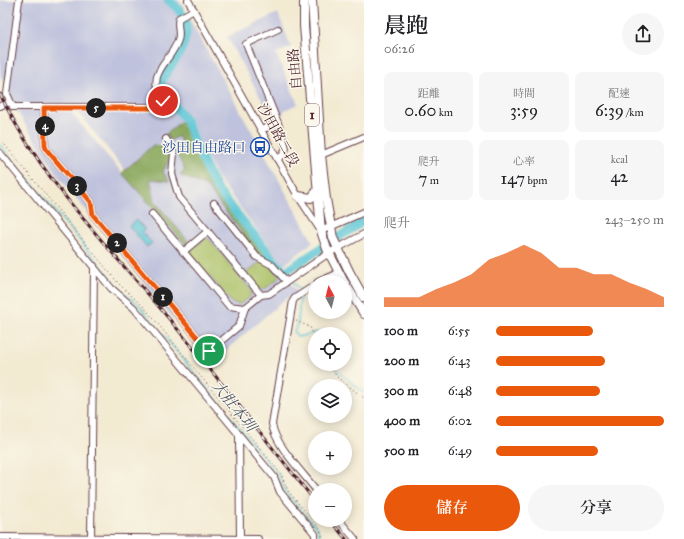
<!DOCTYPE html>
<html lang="zh-TW">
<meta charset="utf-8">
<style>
body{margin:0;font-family:"IM FELL Great Primer","Noto Serif TC",serif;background:#f6f6f6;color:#202124;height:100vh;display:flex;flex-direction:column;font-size:15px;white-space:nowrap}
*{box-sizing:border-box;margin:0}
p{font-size:13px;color:#757577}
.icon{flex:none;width:22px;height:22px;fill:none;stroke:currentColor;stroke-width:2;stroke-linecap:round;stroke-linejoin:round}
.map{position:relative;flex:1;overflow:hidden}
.drawer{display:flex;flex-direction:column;background:#fff;width:320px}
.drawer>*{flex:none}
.needle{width:26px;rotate:353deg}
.tools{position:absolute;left:308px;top:275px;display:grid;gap:8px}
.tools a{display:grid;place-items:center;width:44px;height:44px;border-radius:50%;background:#fff;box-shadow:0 2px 10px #0003;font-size:20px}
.pin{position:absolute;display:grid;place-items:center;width:34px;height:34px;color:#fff;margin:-17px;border:2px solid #fff;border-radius:50%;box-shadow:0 1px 4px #0007}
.km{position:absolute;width:20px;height:20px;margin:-10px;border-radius:50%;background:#222;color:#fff;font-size:11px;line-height:20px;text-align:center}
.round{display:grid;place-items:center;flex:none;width:42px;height:42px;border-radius:21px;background:#f6f6f6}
.overview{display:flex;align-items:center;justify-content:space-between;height:68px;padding:0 20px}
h1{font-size:22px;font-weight:600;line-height:30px}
.figures{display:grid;grid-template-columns:repeat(3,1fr);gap:6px;height:68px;padding:4px 20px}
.figures div{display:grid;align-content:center;border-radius:8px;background:#f6f6f6;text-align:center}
.figures b{font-size:17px;font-weight:600}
.figures small{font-size:11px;font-weight:400}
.figures p{font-size:11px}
.chart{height:112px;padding:8px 20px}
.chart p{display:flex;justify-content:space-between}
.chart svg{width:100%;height:72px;margin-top:4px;fill:#ea580c;opacity:.7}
.action{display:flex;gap:8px;margin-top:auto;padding:8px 20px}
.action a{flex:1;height:46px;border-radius:24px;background:#ea580c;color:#fff;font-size:16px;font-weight:600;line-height:46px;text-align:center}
.action a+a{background:#f6f6f6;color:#202124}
ul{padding:0 20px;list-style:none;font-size:13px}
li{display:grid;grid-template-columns:64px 48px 1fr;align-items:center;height:30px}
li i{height:10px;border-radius:5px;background:#ea580c}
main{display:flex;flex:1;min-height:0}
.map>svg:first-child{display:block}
.industrial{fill:#bfc2dd}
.green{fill:#aac065;stroke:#7a7048}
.forest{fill:#87a65a;stroke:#686242}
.water{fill:#5ac5d5;stroke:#527280}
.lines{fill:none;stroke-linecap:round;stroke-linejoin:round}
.stream{stroke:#5ac5d5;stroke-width:1.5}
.river{stroke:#5ac5d5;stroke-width:9}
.minor-casing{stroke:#633d44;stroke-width:8}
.major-casing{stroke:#633d44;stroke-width:10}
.path{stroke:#633d44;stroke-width:1;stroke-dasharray:1 3;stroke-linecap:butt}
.minor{stroke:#fff;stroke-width:6}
.major{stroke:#fff;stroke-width:8}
.rail-casing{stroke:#4a1f2b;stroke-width:3}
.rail{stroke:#fbf7ec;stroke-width:1.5;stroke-dasharray:4.5;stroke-linecap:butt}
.route-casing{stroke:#fff;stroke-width:8}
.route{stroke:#ea580c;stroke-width:5}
.labels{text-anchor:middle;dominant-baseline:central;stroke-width:3;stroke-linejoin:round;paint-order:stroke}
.shield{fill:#fbf7ec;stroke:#7f6065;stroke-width:1}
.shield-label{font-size:13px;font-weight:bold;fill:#4a1f2b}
.street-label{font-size:14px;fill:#4a1f2b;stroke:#fbf7ec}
.transit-label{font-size:14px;fill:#164399;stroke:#fbf7ec;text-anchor:end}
.water-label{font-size:15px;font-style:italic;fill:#505966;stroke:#fbf7ec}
</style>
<main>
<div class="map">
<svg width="364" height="539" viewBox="0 0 364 539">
<rect width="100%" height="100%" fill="#fbf7ec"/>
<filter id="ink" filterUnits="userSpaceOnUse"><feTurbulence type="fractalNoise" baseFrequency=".025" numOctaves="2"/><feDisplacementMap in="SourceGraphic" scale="8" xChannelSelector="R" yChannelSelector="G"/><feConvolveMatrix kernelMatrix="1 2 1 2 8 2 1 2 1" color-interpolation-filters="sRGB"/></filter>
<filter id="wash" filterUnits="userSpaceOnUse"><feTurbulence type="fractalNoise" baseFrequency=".012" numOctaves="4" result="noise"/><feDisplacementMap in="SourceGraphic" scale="16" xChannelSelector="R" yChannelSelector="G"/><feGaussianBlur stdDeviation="0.9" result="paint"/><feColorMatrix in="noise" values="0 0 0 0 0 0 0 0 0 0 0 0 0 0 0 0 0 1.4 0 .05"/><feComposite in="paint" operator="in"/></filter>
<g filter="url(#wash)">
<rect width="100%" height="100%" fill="#f3ead2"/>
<g class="industrial">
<polygon points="0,0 179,0 313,242 284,265 217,177 204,152 189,116 181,121 212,188 299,294 285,299 210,364 59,177 16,110 69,110 122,173 125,170 72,105 14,104 0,75"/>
<polygon points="278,13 291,47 276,54 298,104 284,110 284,113 272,118 227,37"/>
</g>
<g class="green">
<path d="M206,238l3,1 42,51c1,8 -5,10 -11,14l-8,-1 -41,-49v-4z"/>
<polygon points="264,259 280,277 265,289 260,290 246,273"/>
</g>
<g class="forest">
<polygon points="184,119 198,155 211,179 269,251 269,262 260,257 207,187 180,175 185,171 175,149 182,144 178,136 170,141 166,134"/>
<polygon points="153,145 165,146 172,154 163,172 169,181 150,179 155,202 189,242 186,245 122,173"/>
</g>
<polygon class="water" points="136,220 145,229 142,232 152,243 147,247 129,226"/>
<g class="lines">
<g class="stream">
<polyline points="0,145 121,290 138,304 279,476 285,492 318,529 320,539"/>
<polyline points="284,272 290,278"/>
<polyline points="292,281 301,291"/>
<polyline points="300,297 298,322 294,332 298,337 318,332 319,334"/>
<polyline points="334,364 339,372 364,393"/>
</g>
<path class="river" d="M168,0c35,25 12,54 -7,80l2,11 22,28 18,43 13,26 68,84 80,-51"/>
</g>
</g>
<g filter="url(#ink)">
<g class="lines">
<g class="minor-casing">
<g id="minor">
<path d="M19,0l-12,94 6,13h148l2,-6c-19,-28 7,-37 15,-61 3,-7 -2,-15 1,-22l15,-8"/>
<polyline points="188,0 298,196 321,231 364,212"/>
<polyline points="278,29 246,44 278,123"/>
<polyline points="0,106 10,102"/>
<polyline points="44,108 45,145 46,149 91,202 93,215 209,351 239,326 245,308"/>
<polyline points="261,130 278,123 286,148 283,155 277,159"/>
<polyline points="166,139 174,153 172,174 179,197 261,295"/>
<polyline points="0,153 111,288 134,308 274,477 280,492 315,534 315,539"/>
<polyline points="321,155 364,137"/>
<polyline points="214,203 257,257 272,265 286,281"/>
<polyline points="152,214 229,306 245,308 261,295 269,294 329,253 364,234"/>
<polyline points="183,252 208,231"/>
<polyline points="318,282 339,273"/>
<path d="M315,285l-20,13 -2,3 -21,123c3,21 31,49 44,66"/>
<polyline points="239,435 240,539"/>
<polyline points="339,520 355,539"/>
<polyline points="0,537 258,539"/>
<polyline points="91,539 94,266"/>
</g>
</g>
<g class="major-casing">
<g id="major">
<polyline points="304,0 304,26 321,231 327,249 344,282"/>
<polyline points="312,0 321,155 326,199 333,238 350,273 364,298"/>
<polyline points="298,196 311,198 317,191"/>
<polyline points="345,283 364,314"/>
</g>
</g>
<g class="path">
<polyline points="0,139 119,284 144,307 281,474 288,491 320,529 323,539"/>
<polyline points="296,321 310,327 315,339"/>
<polyline points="328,364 337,377 364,398"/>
</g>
<use href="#minor" class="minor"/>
<use href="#major" class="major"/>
<g class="rail-casing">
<g id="rail">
<path d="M0,94c39,82 102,146 160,214 53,63 103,129 155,193"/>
<polyline points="330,520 346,539"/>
</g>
</g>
<use href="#rail" class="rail"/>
</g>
</g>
<g class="lines" filter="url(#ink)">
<g class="route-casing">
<polyline id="route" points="163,101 162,106 158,108 44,108 45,145 46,149 91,202 93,215 209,351"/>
</g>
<use href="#route" class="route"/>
</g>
<defs>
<g id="bus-ring" transform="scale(1)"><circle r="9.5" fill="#fbf7ec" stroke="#1a4fb4" stroke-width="1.5"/><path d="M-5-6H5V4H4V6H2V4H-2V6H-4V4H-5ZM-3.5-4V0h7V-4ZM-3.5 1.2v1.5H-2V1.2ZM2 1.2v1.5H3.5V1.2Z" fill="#1a4fb4"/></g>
</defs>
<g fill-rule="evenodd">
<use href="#bus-ring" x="260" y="147"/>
</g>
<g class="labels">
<rect class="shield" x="305" y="104" width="14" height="22" rx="3"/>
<g class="shield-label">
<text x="312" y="115">1</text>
</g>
<g class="street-label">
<text transform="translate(295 69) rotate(-95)">自由路</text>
<text transform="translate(278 135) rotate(61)">沙田路二段</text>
</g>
<g class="transit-label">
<text x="246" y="147">沙田自由路口</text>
</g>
<g class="water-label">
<text transform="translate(234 406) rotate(51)">大肚本圳</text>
</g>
</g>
</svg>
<div class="tools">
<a><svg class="needle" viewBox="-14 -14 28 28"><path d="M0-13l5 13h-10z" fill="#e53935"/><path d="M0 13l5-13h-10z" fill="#757577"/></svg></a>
<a><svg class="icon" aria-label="locate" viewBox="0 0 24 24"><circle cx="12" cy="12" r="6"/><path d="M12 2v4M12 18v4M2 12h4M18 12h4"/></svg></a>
<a><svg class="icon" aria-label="layers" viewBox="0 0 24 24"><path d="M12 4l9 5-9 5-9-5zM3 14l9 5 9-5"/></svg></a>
<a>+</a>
<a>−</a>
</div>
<div class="pin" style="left:209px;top:351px;background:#1e9e55"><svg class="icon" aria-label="arrive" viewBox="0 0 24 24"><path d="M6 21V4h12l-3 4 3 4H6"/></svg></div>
<div class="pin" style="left:163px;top:101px;background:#d93025"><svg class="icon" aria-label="check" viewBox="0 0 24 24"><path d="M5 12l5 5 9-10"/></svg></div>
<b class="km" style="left:163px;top:297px">1</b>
<b class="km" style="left:117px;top:243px">2</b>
<b class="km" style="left:77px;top:186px">3</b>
<b class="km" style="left:45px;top:126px">4</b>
<b class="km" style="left:96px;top:108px">5</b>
</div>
<section class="drawer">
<div class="overview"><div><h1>晨跑</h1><p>06:26</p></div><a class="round"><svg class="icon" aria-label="share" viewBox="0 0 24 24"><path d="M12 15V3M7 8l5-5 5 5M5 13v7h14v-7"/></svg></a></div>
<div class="figures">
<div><p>距離</p><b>0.60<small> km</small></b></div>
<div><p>時間</p><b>3:59</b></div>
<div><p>配速</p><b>6:39<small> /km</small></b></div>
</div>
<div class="figures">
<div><p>爬升</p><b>7<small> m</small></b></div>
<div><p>心率</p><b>147<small> bpm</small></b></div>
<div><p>kcal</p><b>42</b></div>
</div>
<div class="chart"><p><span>爬升</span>243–250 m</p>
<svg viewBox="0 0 160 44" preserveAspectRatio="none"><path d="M0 44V38L10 38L20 38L30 33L40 29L50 24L60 15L70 11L80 6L90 11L100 20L110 20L120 24L130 24L140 29L150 33L160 38V44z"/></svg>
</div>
<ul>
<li><b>100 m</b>6:55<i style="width:58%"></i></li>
<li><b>200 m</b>6:43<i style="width:65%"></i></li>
<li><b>300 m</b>6:48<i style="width:62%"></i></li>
<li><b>400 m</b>6:02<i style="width:100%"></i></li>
<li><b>500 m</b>6:49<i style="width:61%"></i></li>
</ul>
<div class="action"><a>儲存</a><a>分享</a></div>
</section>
</main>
